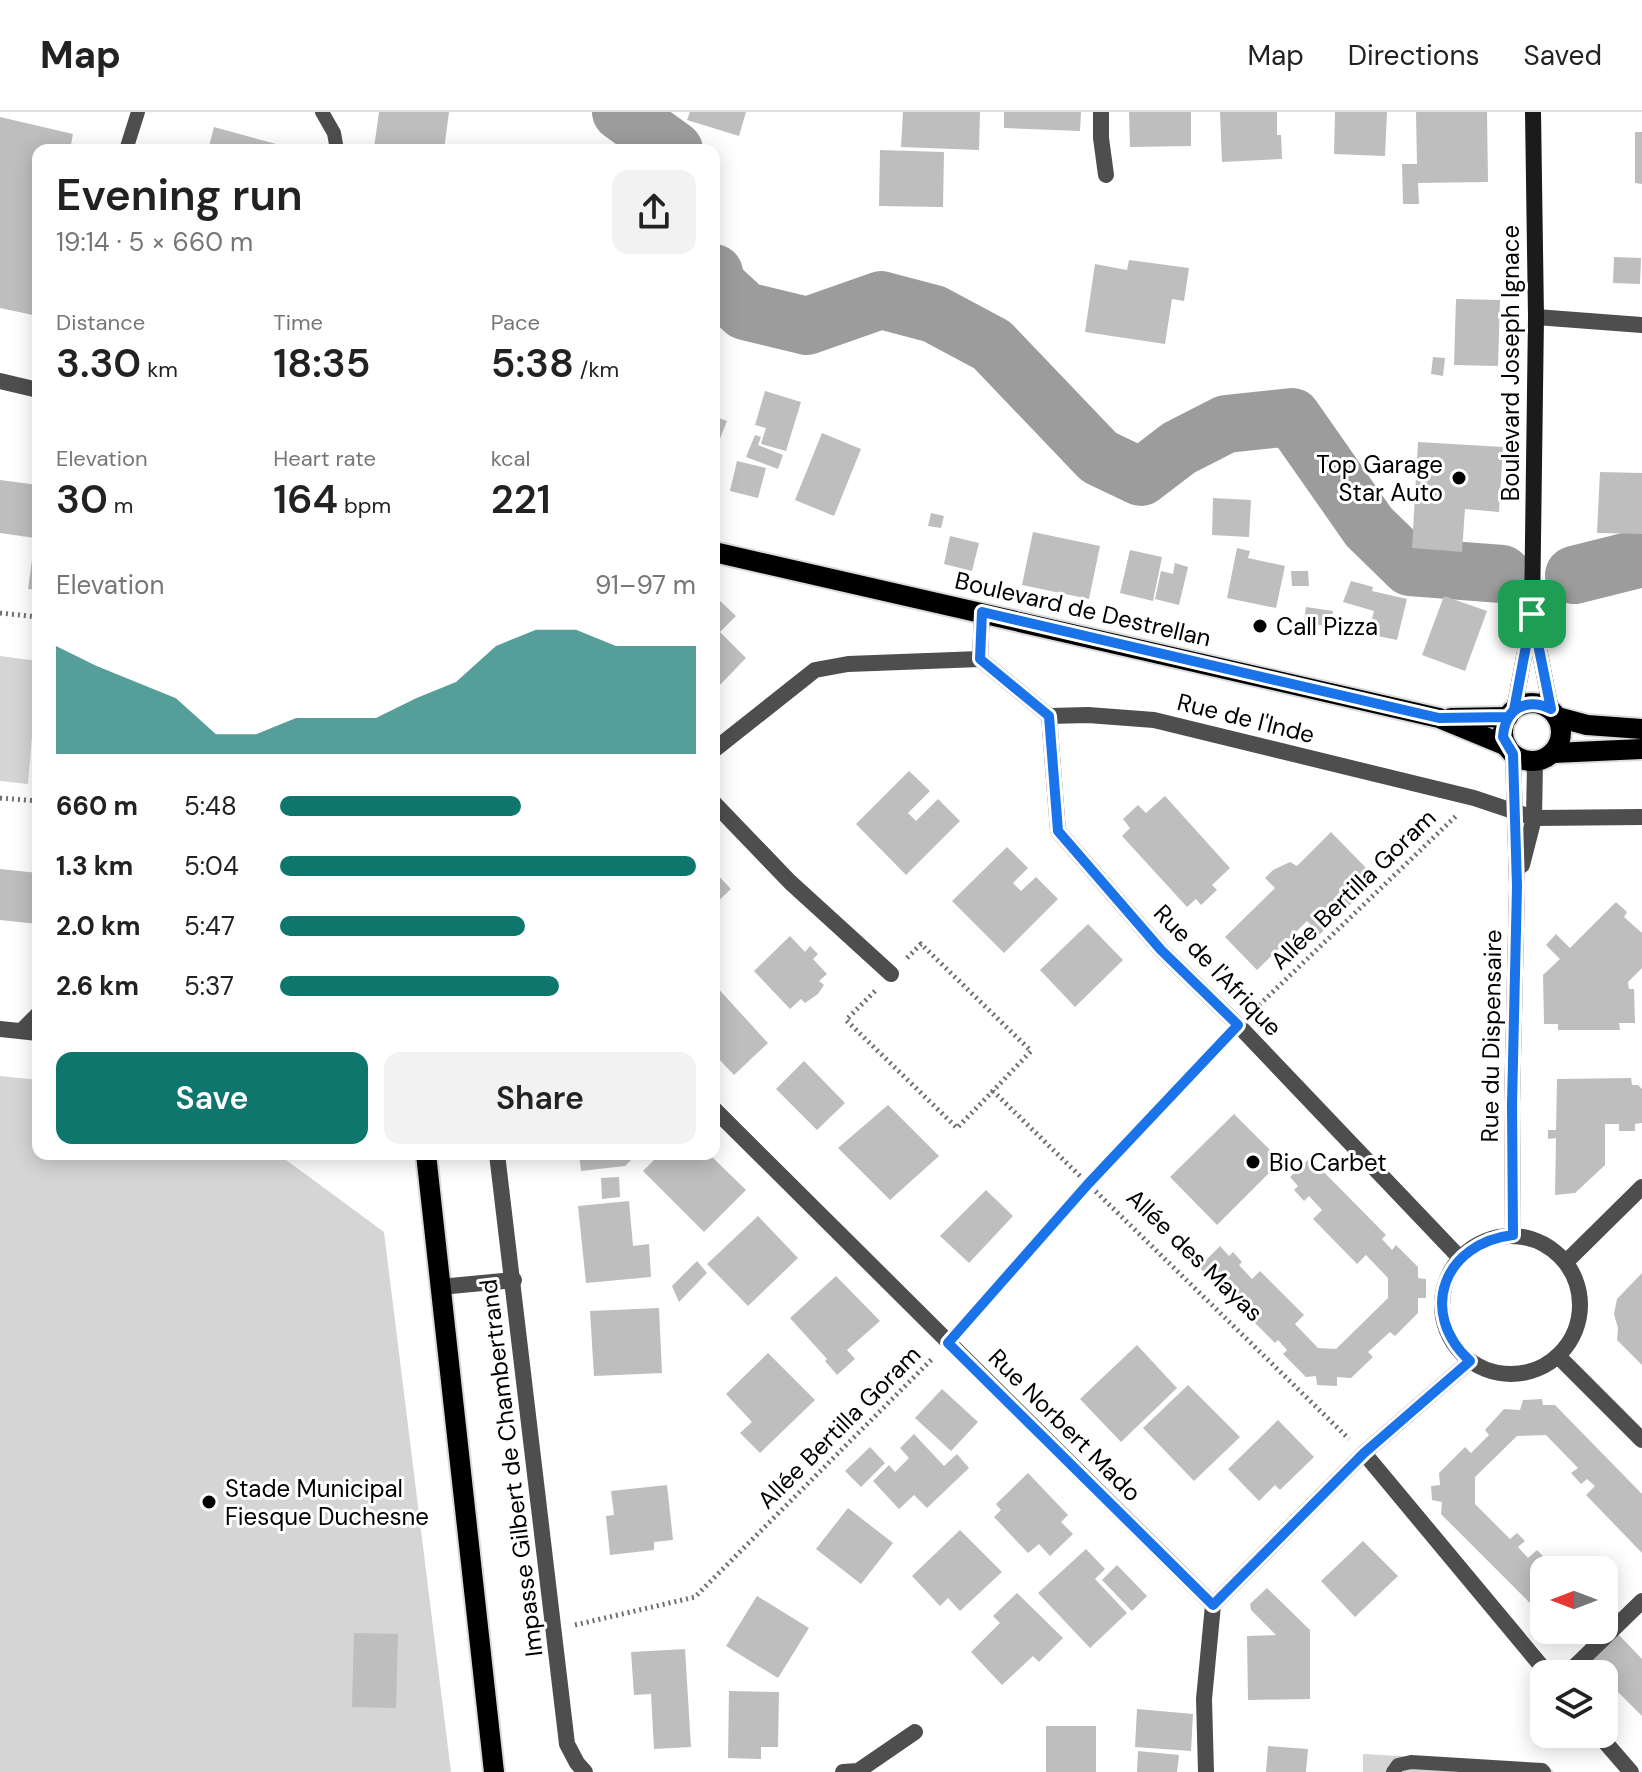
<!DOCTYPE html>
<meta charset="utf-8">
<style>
body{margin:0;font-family:"DM Sans",sans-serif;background:#f2f2f2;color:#222;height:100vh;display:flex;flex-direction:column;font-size:30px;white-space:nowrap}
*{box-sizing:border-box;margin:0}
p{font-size:26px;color:#767676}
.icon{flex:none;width:44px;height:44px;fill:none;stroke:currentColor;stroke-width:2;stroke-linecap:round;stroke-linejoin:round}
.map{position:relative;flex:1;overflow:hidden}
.sheet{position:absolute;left:32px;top:32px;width:688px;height:1016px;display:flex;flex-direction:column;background:#fff;border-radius:16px;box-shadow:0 4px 20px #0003}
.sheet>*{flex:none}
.needle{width:52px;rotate:270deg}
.tools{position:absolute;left:1530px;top:1444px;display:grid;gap:16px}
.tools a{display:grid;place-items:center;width:88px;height:88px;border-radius:16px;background:#fff;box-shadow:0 4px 20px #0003;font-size:40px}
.pin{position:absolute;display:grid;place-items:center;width:68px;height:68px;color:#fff;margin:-34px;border-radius:16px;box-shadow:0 4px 12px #0006}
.round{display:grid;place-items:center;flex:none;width:84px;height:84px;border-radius:16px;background:#f2f2f2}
.headline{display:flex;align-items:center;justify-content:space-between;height:136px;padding:0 24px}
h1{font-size:44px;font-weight:600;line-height:60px}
.figures{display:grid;grid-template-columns:repeat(3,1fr);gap:12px;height:136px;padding:8px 24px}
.figures div{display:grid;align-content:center}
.figures b{font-size:40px;font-weight:600}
.figures small{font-size:22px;font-weight:400}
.figures p{font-size:22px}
.chart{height:224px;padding:16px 24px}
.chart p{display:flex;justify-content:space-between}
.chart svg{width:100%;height:144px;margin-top:8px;fill:#0f766e;opacity:.7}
.cta{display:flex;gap:16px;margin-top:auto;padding:16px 24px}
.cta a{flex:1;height:92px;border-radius:16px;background:#0f766e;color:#fff;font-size:32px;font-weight:600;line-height:92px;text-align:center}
.cta a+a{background:#f2f2f2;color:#222}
ul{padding:0 24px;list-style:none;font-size:26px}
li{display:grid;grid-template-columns:128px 96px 1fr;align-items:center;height:60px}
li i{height:20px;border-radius:10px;background:#0f766e}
header{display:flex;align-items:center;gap:48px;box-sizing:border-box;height:112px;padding:0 40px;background:#fff;border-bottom:2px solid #e0e0e0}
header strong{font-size:38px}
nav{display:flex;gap:44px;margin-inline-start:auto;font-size:28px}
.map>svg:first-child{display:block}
.green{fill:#d5d5d5}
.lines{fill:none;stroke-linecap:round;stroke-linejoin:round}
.river{stroke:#9c9c9c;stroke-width:58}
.building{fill:#bebebe}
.primary-casing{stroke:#dbdbdb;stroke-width:24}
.path{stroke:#707070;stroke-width:5;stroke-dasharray:2 4;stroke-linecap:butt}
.service{stroke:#4e4e4e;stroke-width:14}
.minor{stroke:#4e4e4e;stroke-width:16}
.tertiary{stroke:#4e4e4e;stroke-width:16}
.secondary{stroke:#1b1b1b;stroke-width:16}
.primary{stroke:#000;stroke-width:20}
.route-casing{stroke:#fff;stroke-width:16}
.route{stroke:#1a73e8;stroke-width:10}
.poi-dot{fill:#000;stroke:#fff;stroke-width:3}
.labels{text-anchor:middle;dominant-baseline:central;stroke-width:6;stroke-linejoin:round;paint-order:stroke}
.street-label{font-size:24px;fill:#000;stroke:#fff}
.poi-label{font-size:24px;fill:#000;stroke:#fff;text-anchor:start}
</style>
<header>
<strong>Map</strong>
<nav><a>Map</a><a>Directions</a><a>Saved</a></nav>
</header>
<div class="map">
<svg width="1642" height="1660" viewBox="0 0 1642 1660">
<rect width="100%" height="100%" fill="#fff"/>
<g class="green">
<polygon points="0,544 38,549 28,672 0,669"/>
<polygon points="0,964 38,968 38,1042 278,1042 384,1120 451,1660 0,1660"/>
<polygon points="1363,1642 1546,1652 1554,1660 1363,1660"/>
</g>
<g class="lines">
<g class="river">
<polyline points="621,0 674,38"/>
<polyline points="714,161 717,173 745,199 807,214 881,188 934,202 992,233 1099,345 1141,365 1179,336 1226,312 1292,305 1369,415 1410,455 1502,462"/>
<polyline points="1574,463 1642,446"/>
</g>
</g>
<g class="building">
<polygon points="379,0 449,0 444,38 374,36"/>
<polygon points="690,0 746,0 739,24 687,8"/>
<polygon points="903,0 980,0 979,38 901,35"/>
<polygon points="1004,0 1081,0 1080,19 1004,16"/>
<polygon points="1129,0 1191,0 1191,34 1130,35"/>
<polygon points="1220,0 1277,0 1277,23 1281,23 1282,47 1222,50"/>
<polygon points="1335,0 1387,0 1385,44 1334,42"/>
<polygon points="1416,0 1487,0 1488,70 1418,71 1419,92 1403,92 1402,52 1417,52"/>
<polygon points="0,5 73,22 70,38 38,38 38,179 33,203 0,196"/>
<polygon points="214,15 294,37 294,38 208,38"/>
<polygon points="1635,20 1642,20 1642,72 1635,71"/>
<polygon points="880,38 944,40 943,95 879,94"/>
<polygon points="1614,145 1641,146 1640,172 1613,171"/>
<polygon points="1129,148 1189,156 1184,189 1172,187 1165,232 1085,220 1095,152 1127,158"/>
<polygon points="1456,187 1500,188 1498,254 1454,253"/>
<polygon points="1433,245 1445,246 1443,264 1431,262"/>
<polygon points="765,279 801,290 786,339 761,332 766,316 755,313"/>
<polygon points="714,304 727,309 714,342"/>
<polygon points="822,321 861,337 834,404 795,388"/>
<polygon points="755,323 761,325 758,333 783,343 778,357 746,345"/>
<polygon points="1418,330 1503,335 1499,400 1465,397 1462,440 1412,436"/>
<polygon points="737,349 766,356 758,386 730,379"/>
<polygon points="1600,360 1642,361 1642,422 1597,421"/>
<polygon points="0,368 38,373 38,478 28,477 35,426 0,421"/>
<polygon points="1213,386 1251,388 1249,425 1212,423"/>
<polygon points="931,401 944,404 941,416 928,414"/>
<polygon points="1033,420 1100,434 1089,487 1022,473"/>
<polygon points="950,424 979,431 972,459 944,452"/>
<polygon points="1237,436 1250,439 1248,446 1285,454 1276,496 1227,486"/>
<polygon points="1130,438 1162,445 1153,489 1120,481"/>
<polygon points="1175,451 1188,455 1179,493 1155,487 1161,459 1173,462"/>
<polygon points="1291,459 1308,459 1309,474 1292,474"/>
<polygon points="1351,469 1373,475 1372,479 1407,487 1397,528 1368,522 1374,499 1343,490"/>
<polygon points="1444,484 1487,499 1465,559 1422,543"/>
<polygon points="718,487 736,504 720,520 746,546 714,579 714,490"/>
<polygon points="1306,495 1333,499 1330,515 1304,510"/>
<polygon points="909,659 930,679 908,701 916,709 938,687 960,709 906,763 856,712"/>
<polygon points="1165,684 1230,756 1212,773 1217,778 1201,793 1196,787 1187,795 1122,724 1130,716 1123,707 1138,693 1146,701"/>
<polygon points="1331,720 1368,758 1350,776 1359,784 1320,822 1307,809 1257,858 1225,825 1275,776 1265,766 1273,758 1290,750 1297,754"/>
<polygon points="1007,735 1028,756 1013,771 1021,779 1036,765 1058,787 1004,841 952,789"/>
<polygon points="0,757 38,761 38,812 0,808"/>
<polygon points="714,759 731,777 714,793"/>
<polygon points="1616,790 1627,800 1624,805 1642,821 1642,856 1628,870 1629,877 1634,877 1635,911 1619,911 1620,918 1558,918 1558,912 1544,912 1543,863 1560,847 1546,833 1556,822 1570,836"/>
<polygon points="1088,812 1123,848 1075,895 1040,858"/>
<polygon points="790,824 805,840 810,834 818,842 813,847 827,862 819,869 824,873 818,882 805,891 801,887 790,897 754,859"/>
<polygon points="714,872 768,931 734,963 714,942"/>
<polygon points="804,949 845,991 817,1018 776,977"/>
<polygon points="1631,966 1632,973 1638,973 1642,977 1642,1011 1635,1012 1635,1019 1619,1019 1619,1012 1605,1012 1605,1053 1575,1081 1555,1083 1556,1026 1548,1027 1548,1018 1556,1018 1557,967"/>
<polygon points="888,993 939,1044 890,1088 838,1036"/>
<polygon points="1234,1002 1281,1049 1217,1113 1170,1065"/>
<polygon points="579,1042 637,1042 625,1054 581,1059"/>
<polygon points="660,1042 709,1042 746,1078 704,1120 643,1059"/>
<polygon points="1310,1046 1386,1123 1382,1127 1392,1138 1396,1133 1418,1155 1418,1166 1426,1167 1426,1186 1418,1186 1418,1201 1395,1224 1390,1220 1368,1240 1373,1245 1351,1266 1337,1265 1337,1274 1317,1273 1316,1264 1306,1265 1283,1242 1287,1238 1278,1228 1275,1231 1199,1155 1220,1134 1229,1144 1233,1140 1242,1150 1239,1153 1252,1167 1260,1159 1304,1203 1295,1212 1318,1236 1336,1237 1388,1186 1388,1166 1366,1143 1357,1152 1313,1107 1322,1098 1309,1084 1304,1089 1294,1078 1298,1074 1290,1065"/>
<polygon points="619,1065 620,1085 602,1087 601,1066"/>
<polygon points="986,1078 1013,1104 969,1151 940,1124"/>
<polygon points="629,1089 633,1134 649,1132 651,1165 586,1171 578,1094"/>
<polygon points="758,1104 798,1146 748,1194 707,1152"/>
<polygon points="697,1149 707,1161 679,1190 672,1174"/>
<polygon points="1642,1161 1642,1253 1617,1228 1618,1216 1614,1202 1617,1187"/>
<polygon points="836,1164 880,1209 847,1238 855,1247 837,1263 825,1249 827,1247 790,1206"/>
<polygon points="659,1196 662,1261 594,1264 590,1199"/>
<polygon points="1137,1233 1177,1276 1121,1330 1080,1287"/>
<polygon points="768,1241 815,1288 760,1341 740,1321 752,1310 726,1282"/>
<polygon points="1188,1273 1240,1325 1194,1369 1143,1316"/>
<polygon points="942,1277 978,1310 951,1339 915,1306"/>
<polygon points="1542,1287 1543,1293 1555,1293 1642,1382 1642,1441 1586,1383 1595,1374 1587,1367 1581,1372 1571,1361 1578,1356 1546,1323 1517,1324 1475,1365 1475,1392 1510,1427 1517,1421 1525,1429 1518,1435 1528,1446 1537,1438 1557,1458 1544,1458 1544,1505 1441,1402 1442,1390 1432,1388 1431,1374 1440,1373 1439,1361 1465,1335 1471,1341 1489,1323 1485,1318 1504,1297 1520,1298 1523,1288"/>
<polygon points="1278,1308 1314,1345 1280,1378 1275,1373 1259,1389 1228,1357"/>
<polygon points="914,1322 944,1354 957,1342 969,1356 927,1396 914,1383 899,1397 873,1369 889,1353 895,1360 909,1346 900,1336"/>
<polygon points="870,1335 885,1351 861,1375 845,1359"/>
<polygon points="1028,1361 1068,1403 1061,1410 1073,1422 1050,1444 1039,1432 1028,1441 994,1405 1001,1398 996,1392"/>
<polygon points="667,1373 673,1428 654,1430 654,1438 610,1443 606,1404 614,1403 611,1379"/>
<polygon points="848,1396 893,1431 861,1472 816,1437"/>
<polygon points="960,1418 1002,1460 960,1499 948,1486 940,1494 912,1464"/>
<polygon points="1363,1429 1398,1464 1355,1505 1321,1469"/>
<polygon points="1086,1437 1105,1457 1095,1467 1127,1501 1090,1536 1038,1481"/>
<polygon points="1117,1453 1147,1484 1132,1499 1102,1468"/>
<polygon points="1267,1476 1310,1518 1310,1587 1248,1588 1247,1524 1276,1523 1251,1498 1250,1492"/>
<polygon points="1017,1481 1063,1526 1039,1550 1033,1544 1002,1573 971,1540 1000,1511 993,1504"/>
<polygon points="757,1484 809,1516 778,1566 726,1534"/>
<polygon points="1557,1518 1579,1518 1568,1529"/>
<polygon points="354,1521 398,1522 396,1596 352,1595"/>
<polygon points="1617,1521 1642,1547 1642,1604 1604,1566 1604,1562 1600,1562 1587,1548"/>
<polygon points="685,1537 691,1635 654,1637 651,1582 634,1583 631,1540"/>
<polygon points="729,1579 779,1580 778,1635 761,1635 761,1647 728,1646"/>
<polygon points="1137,1597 1193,1602 1191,1639 1135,1635"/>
<rect x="1046" y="1614" width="50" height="46"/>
<polygon points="1268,1634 1308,1637 1306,1660 1266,1660"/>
<polygon points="1138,1639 1179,1643 1177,1660 1137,1660"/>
</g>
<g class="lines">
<g class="primary-casing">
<g id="primary">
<polyline points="714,440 1439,606 1507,634"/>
<circle cx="1532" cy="620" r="29"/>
<polyline points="1557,605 1587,613 1642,617"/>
<polyline points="1451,606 1508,605"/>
<polyline points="1553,641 1642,637"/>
<polyline points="426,1042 494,1660"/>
</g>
</g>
<g class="path">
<polyline points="0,501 38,505"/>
<polyline points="0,686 38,689"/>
<polyline points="907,846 921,832 1031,939 993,979 1349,1327"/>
<polyline points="875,879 846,908 957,1016 993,979"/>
<polyline points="1255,897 1456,704"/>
<polyline points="962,1214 1088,1072 1222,929"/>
<polyline points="575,1513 695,1485 934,1245"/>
</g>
<g class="service">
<polyline points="322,0 334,21 337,38"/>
<polyline points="126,38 138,0"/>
<polyline points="20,919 38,901"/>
<polyline points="1393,1660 1398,1653 1411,1650 1542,1658 1544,1660"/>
</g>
<g class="minor">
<polyline points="1101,0 1101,26 1106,63"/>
<polyline points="1536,205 1642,213"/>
<polyline points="980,547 1049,604 1088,603 1154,608 1474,686 1534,706 1642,705"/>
<polyline points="980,547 982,500"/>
<polyline points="1049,604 1058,719 1161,838 1238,913 1460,1146"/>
<polyline points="714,638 815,558 848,552 980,547"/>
<polyline points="1513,642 1517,774 1512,993 1513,1123"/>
<polyline points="714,691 790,770 891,862"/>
<polyline points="1522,753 1534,706 1535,650"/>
<polyline points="714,997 1213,1493"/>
<polyline points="497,1042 567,1632 577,1651 585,1660"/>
<circle cx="1511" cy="1193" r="69"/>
<polyline points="1566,1150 1642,1075"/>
<polyline points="440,1175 514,1168"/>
<polyline points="1558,1244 1642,1328"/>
<polyline points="1364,1341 1548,1562"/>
<polyline points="1567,1562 1642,1489"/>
<polyline points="1598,1622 1631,1660"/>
<polyline points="843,1660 858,1659 915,1620"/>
<polyline points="1206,1660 1204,1587 1213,1493 1364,1341 1470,1249"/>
</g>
<g class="tertiary">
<polyline points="0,269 38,278"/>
<polyline points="0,917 38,921"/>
</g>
<g class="secondary">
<polyline points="1534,512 1551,597"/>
<polyline points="1514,598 1532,502 1536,205 1533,0"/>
</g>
<use href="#primary" class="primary"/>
</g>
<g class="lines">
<g class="route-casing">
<path id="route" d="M1532,502l-18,96 -6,7 -69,1 -457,-106 -2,47 69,57 9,115 103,119 77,75 -150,159 -140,159 265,262 151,-152 106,-92c-53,-49 -26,-118 43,-126l-1,-130 5,-219 -4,-132 -10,-17c2,-28 23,-40 48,-28l-19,-95"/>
</g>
<use href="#route" class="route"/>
</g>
<g class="poi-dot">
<circle cx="1459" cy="366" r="8"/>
<circle cx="1260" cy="514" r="8"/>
<circle cx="1253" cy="1050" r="8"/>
<circle cx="209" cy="1390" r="8"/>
</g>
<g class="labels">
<g class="street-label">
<text transform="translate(1510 251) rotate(-90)">Boulevard Joseph Ignace</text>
<text transform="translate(1083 497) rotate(13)">Boulevard de Destrellan</text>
<text transform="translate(1246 606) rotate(14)">Rue de l'Inde</text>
<text transform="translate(1353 777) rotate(-44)">Allée Bertilla Goram</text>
<text transform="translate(1218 858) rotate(46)">Rue de l'Afrique</text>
<text transform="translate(1491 924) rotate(-89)">Rue du Dispensaire</text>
<text transform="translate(1195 1143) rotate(44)">Allée des Mayas</text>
<text transform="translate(1065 1313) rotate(45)">Rue Norbert Mado</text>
<text transform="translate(839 1315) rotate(-45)">Allée Bertilla Goram</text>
<text transform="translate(511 1356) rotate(-97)">Impasse Gilbert de Chambertrand</text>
</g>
<g class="poi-label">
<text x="1443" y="352" text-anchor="end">Top Garage<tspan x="1443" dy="28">Star Auto</tspan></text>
<text x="1276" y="514">Call Pizza</text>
<text x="1269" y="1050">Bio Carbet</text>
<text x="225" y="1376">Stade Municipal<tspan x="225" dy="28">Fiesque Duchesne</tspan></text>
</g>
</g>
</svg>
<div class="tools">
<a><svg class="needle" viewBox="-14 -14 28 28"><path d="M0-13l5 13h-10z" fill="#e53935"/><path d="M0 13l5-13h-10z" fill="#767676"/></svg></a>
<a><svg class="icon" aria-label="layers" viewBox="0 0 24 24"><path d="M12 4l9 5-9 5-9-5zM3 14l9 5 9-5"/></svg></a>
</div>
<div class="pin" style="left:1532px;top:502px;background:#1e9e55"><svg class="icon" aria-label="arrive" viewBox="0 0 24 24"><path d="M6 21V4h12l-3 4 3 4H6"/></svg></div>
<section class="sheet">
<div class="headline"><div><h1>Evening run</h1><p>19:14 · 5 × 660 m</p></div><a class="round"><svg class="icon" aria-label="share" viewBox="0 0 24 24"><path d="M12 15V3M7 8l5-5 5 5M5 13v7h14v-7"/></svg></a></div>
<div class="figures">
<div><p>Distance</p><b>3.30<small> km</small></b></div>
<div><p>Time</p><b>18:35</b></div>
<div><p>Pace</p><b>5:38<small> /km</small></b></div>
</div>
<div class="figures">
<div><p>Elevation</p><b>30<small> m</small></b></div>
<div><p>Heart rate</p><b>164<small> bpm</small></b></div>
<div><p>kcal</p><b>221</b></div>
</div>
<div class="chart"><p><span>Elevation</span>91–97 m</p>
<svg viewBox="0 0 160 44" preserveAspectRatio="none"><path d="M0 44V11L10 17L20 22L30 27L40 38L50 38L60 33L70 33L80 33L90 27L100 22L110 11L120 6L130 6L140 11L150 11L160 11V44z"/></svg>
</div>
<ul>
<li><b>660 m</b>5:48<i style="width:58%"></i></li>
<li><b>1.3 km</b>5:04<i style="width:100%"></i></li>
<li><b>2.0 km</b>5:47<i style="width:59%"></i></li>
<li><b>2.6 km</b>5:37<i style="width:67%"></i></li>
</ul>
<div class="cta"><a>Save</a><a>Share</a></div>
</section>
</div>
